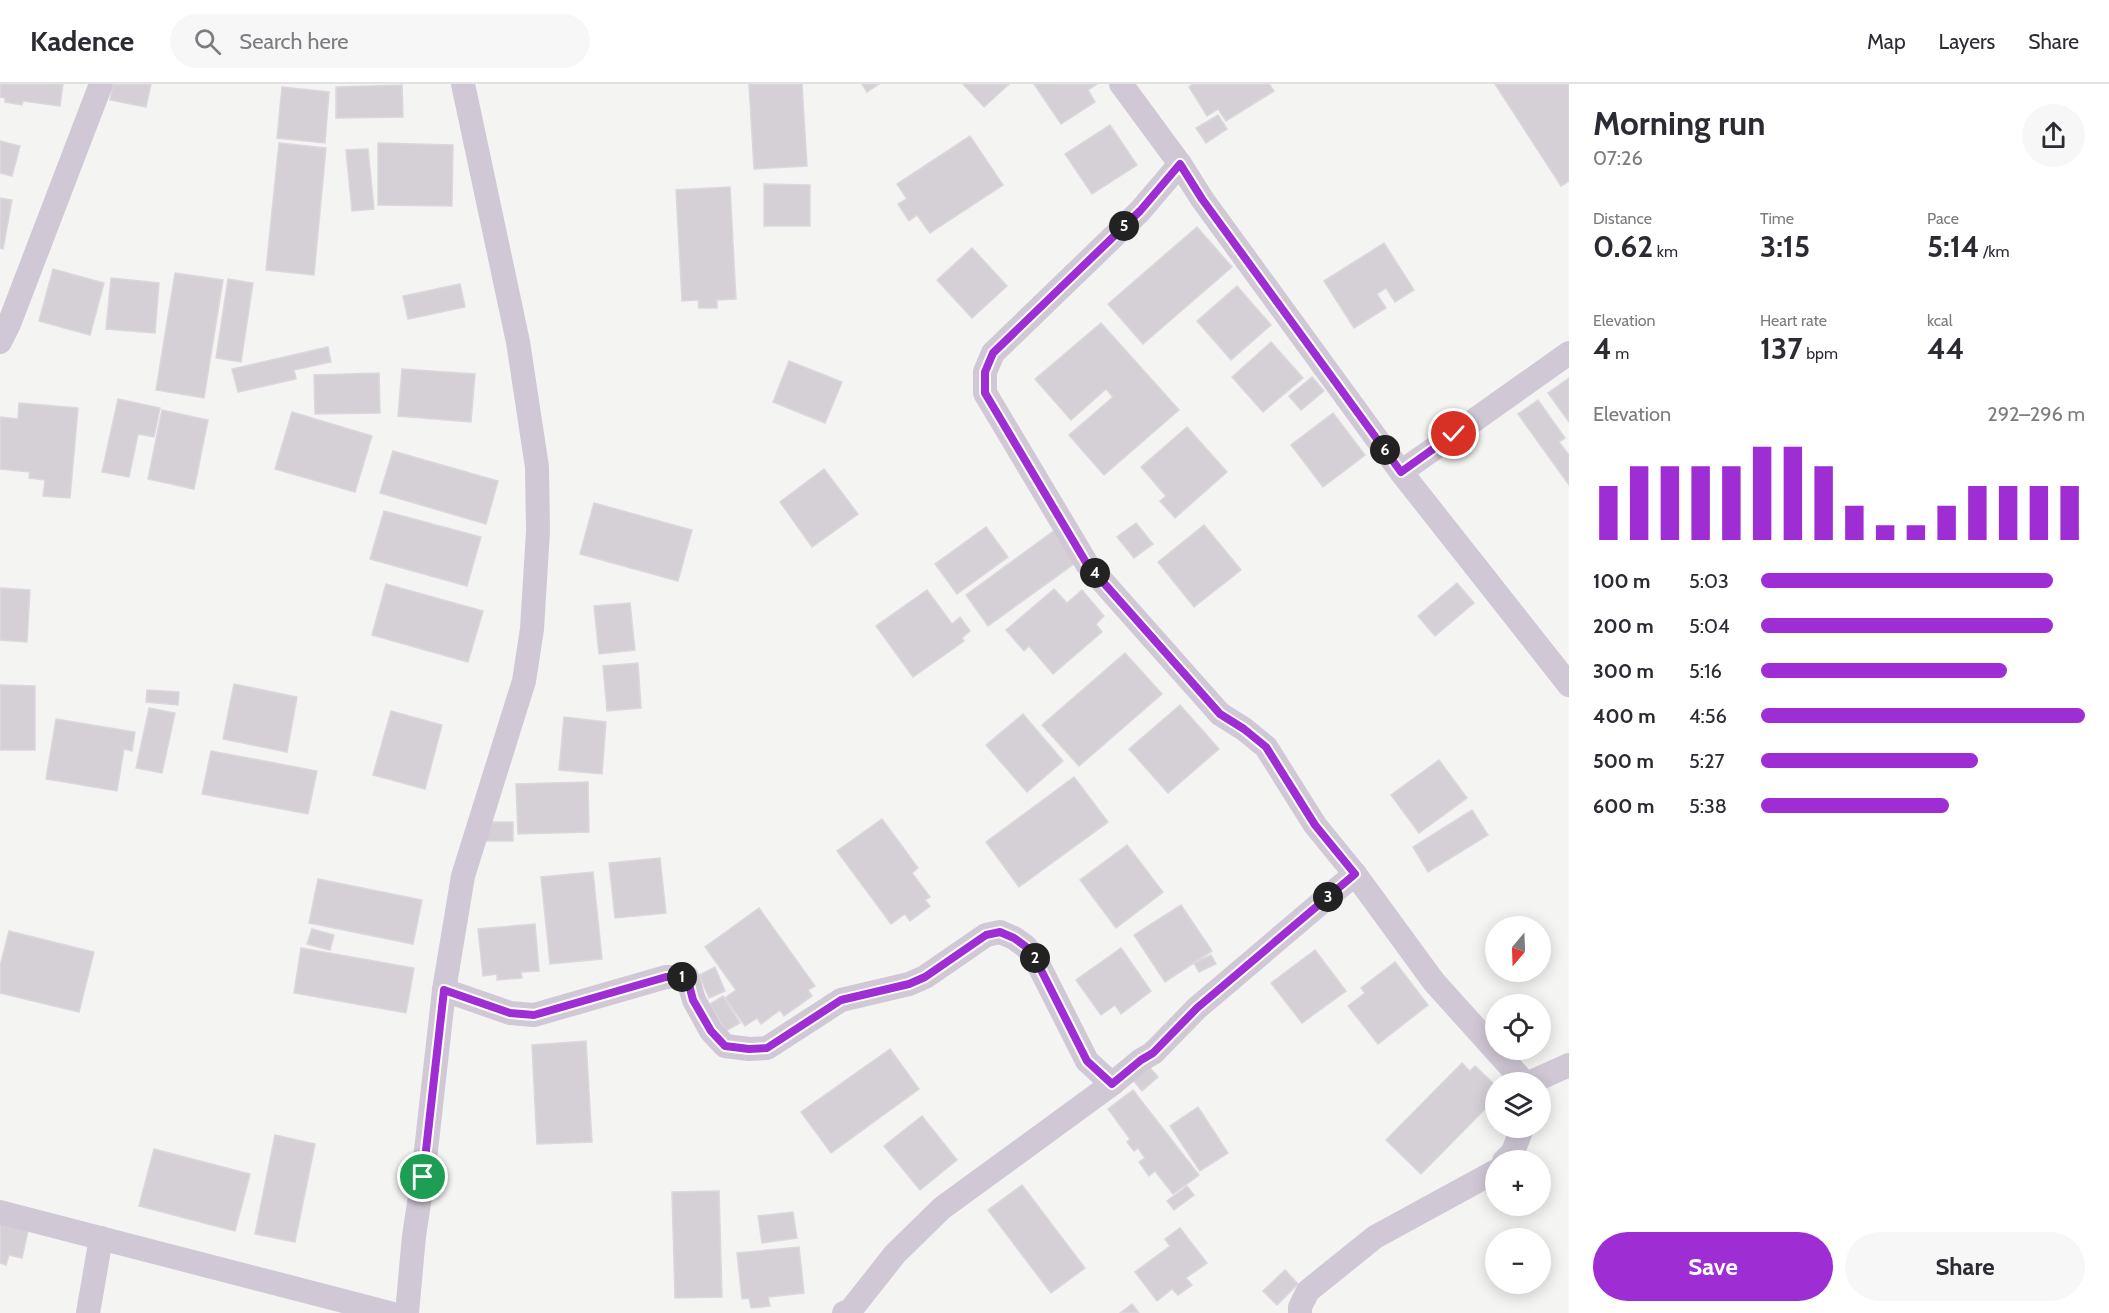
<!DOCTYPE html>
<meta charset="utf-8">
<style>
body{margin:0;font-family:Cabin,sans-serif;background:#f7f7f7;color:#2b2b33;height:100vh;display:flex;flex-direction:column;font-size:22px;white-space:nowrap}
*{box-sizing:border-box;margin:0}
p{font-size:20px;color:#7c7c81}
.icon{flex:none;width:33px;height:33px;fill:none;stroke:currentColor;stroke-width:2;stroke-linecap:round;stroke-linejoin:round}
.map{position:relative;flex:1;overflow:hidden}
.side{display:flex;flex-direction:column;background:#fff;width:540px}
.side>*{flex:none}
.needle{width:39px;rotate:199deg}
.fabs{position:absolute;left:1485px;top:832px;display:grid;gap:12px}
.fabs a{display:grid;place-items:center;width:66px;height:66px;border-radius:50%;background:#fff;box-shadow:0 3px 15px #0003;font-size:30px}
.pin{position:absolute;display:grid;place-items:center;width:51px;height:51px;color:#fff;margin:-26px;border:3px solid #fff;border-radius:50%;box-shadow:0 2px 6px #0007}
.km{position:absolute;width:30px;height:30px;margin:-15px;border-radius:50%;background:#222;color:#fff;font-size:16px;line-height:30px;text-align:center}
.round{display:grid;place-items:center;flex:none;width:63px;height:63px;border-radius:32px;background:#f7f7f7}
.head{display:flex;align-items:center;justify-content:space-between;height:102px;padding:0 24px}
h1{font-size:33px;font-weight:700;line-height:45px}
.metrics{display:grid;grid-template-columns:repeat(3,1fr);gap:9px;height:102px;padding:6px 24px}
.metrics div{display:grid;align-content:center}
.metrics b{font-size:30px;font-weight:700}
.metrics small{font-size:16px;font-weight:400}
.metrics p{font-size:16px}
.chart{height:168px;padding:12px 24px}
.chart p{display:flex;justify-content:space-between}
.chart svg{width:100%;height:108px;margin-top:6px;stroke:#9e2ed3;stroke-width:6}
.action{display:flex;gap:12px;margin-top:auto;padding:12px 24px}
.action a{flex:1;height:69px;border-radius:36px;background:#9e2ed3;color:#fff;font-size:24px;font-weight:700;line-height:69px;text-align:center}
.action a+a{background:#f7f7f7;color:#2b2b33}
ul{padding:0 24px;list-style:none;font-size:20px}
li{display:grid;grid-template-columns:96px 72px 1fr;align-items:center;height:45px}
li i{height:15px;border-radius:8px;background:#9e2ed3}
header{display:flex;align-items:center;gap:36px;box-sizing:border-box;height:84px;padding:0 30px;background:#fff;border-bottom:2px solid #e1e1e2}
header strong{font-size:28px}
nav{display:flex;gap:33px;margin-inline-start:auto;font-size:21px}
.search{width:420px;height:54px;background:#f7f7f7;display:flex;align-items:center;gap:15px;box-sizing:border-box;padding:0 21px;border-radius:33px;color:#7c7c81;font-size:22px}
main{display:flex;flex:1;min-height:0}
.map>svg:first-child{display:block}
.building{fill:#d5d0d6;stroke:#dcd7dd;stroke-width:1.5}
.lines{fill:none;stroke-linecap:round;stroke-linejoin:round}
.minor{stroke:#d0c8d5;stroke-width:24}
.route-casing{stroke:#fff;stroke-width:12}
.route{stroke:#9e2ed3;stroke-width:8}
</style>
<header>
<strong>Kadence</strong>
<div class="search"><svg class="icon" aria-label="search" viewBox="0 0 24 24"><circle cx="10" cy="10" r="6"/><path d="M15 15l6 6"/></svg>Search here</div>
<nav><a>Map</a><a>Layers</a><a>Share</a></nav>
</header>
<main>
<div class="map">
<svg width="1569" height="1229" viewBox="0 0 1569 1229">
<rect width="100%" height="100%" fill="#f4f4f3"/>
<g class="building">
<polygon points="0,0 63,0 60,22 23,17 22,21 5,18 5,14 0,13"/>
<polygon points="113,0 151,0 146,23 110,16"/>
<polygon points="749,0 802,0 807,82 754,85"/>
<polygon points="862,0 879,0 867,8"/>
<polygon points="963,0 1009,0 984,23"/>
<polygon points="1034,0 1097,0 1088,6 1095,18 1061,40"/>
<polygon points="1193,0 1269,0 1274,7 1226,37 1218,25 1207,32 1189,3"/>
<polygon points="1495,0 1569,0 1569,97 1561,102"/>
<polygon points="402,1 403,33 336,34 336,3"/>
<polygon points="282,3 329,8 325,59 277,54"/>
<polygon points="1218,31 1227,45 1206,59 1196,44"/>
<polygon points="1110,41 1137,81 1092,110 1065,70"/>
<polygon points="970,52 1003,101 930,149 917,131 909,137 898,120 907,115 897,100"/>
<polygon points="0,57 20,62 12,92 0,89"/>
<polygon points="279,59 326,64 314,191 266,186"/>
<polygon points="378,59 453,61 452,122 378,121"/>
<polygon points="368,65 374,125 352,127 346,66"/>
<polygon points="764,100 810,101 810,142 764,142"/>
<polygon points="730,103 736,215 717,216 717,224 699,224 698,216 682,217 676,106"/>
<polygon points="0,114 12,116 3,165 0,164"/>
<polygon points="1197,143 1232,183 1143,260 1108,220"/>
<polygon points="1384,159 1414,206 1395,218 1386,204 1377,210 1386,224 1354,244 1324,197"/>
<polygon points="972,164 1007,202 972,234 937,196"/>
<polygon points="53,185 104,199 90,251 39,237"/>
<polygon points="175,189 223,196 204,314 156,306"/>
<polygon points="111,194 159,199 155,249 106,245"/>
<polygon points="228,195 253,199 241,278 216,274"/>
<polygon points="460,200 465,223 408,235 403,212"/>
<polygon points="1237,202 1271,241 1231,276 1197,237"/>
<polygon points="1101,239 1179,326 1104,391 1069,351 1113,313 1106,305 1071,336 1035,295"/>
<polygon points="1271,258 1303,294 1263,328 1232,293"/>
<polygon points="328,263 331,278 294,286 296,295 238,308 232,285"/>
<polygon points="789,277 842,298 825,339 773,318"/>
<polygon points="402,285 475,290 471,338 398,332"/>
<polygon points="379,289 380,329 315,330 314,291"/>
<polygon points="1312,293 1324,307 1301,326 1289,312"/>
<polygon points="1569,294 1569,338 1548,309"/>
<polygon points="118,315 160,324 154,353 138,350 129,393 102,388"/>
<polygon points="1538,316 1565,354 1559,358 1569,371 1569,401 1518,330"/>
<polygon points="19,319 78,324 70,414 43,412 45,396 29,394 30,388 0,385 0,333 18,335"/>
<polygon points="162,326 208,336 194,405 148,395"/>
<polygon points="292,328 372,352 355,408 275,385"/>
<polygon points="1333,329 1365,371 1323,403 1291,361"/>
<polygon points="1187,343 1227,388 1175,434 1160,417 1166,412 1141,383"/>
<polygon points="393,367 498,397 486,440 380,409"/>
<polygon points="824,385 858,430 812,463 780,418"/>
<polygon points="594,419 692,446 678,497 580,470"/>
<polygon points="384,427 481,453 467,502 370,475"/>
<polygon points="1136,439 1153,460 1134,474 1117,453"/>
<polygon points="1204,441 1241,486 1194,523 1158,478"/>
<polygon points="986,443 1008,473 957,510 935,480"/>
<polygon points="1055,446 1078,477 988,542 966,511"/>
<polygon points="1457,499 1474,519 1435,552 1418,532"/>
<polygon points="386,500 483,527 468,578 372,551"/>
<polygon points="0,504 30,506 27,558 0,556"/>
<polygon points="1054,505 1067,519 1082,506 1104,532 1096,540 1102,548 1053,590 1029,562 1024,567 1006,546"/>
<polygon points="927,506 952,540 960,533 970,547 962,554 964,557 913,593 876,542"/>
<polygon points="630,519 635,566 599,570 594,522"/>
<polygon points="1125,569 1162,610 1079,682 1042,641"/>
<polygon points="638,579 641,624 607,627 603,582"/>
<polygon points="234,600 297,613 287,668 223,655"/>
<polygon points="0,601 35,602 35,666 0,666"/>
<polygon points="147,606 179,608 178,621 146,618"/>
<polygon points="1180,621 1219,665 1168,709 1129,665"/>
<polygon points="149,624 175,629 162,689 136,684"/>
<polygon points="391,627 442,641 425,705 373,691"/>
<polygon points="1023,630 1063,677 1027,708 986,661"/>
<polygon points="564,633 606,638 602,690 559,686"/>
<polygon points="56,635 135,648 132,667 124,665 117,707 46,695"/>
<polygon points="211,667 317,687 308,730 202,710"/>
<polygon points="1439,676 1467,714 1419,749 1391,711"/>
<polygon points="1074,693 1108,738 1019,803 986,758"/>
<polygon points="588,698 589,748 518,750 516,700"/>
<polygon points="1472,726 1488,751 1428,788 1413,763"/>
<polygon points="882,735 918,784 912,789 930,813 925,816 930,822 910,837 905,830 891,840 837,767"/>
<rect x="485" y="738" width="28" height="19"/>
<polygon points="1127,761 1163,808 1116,844 1080,796"/>
<polygon points="660,774 666,829 615,834 609,779"/>
<polygon points="593,788 602,875 550,880 541,793"/>
<polygon points="318,795 422,816 413,860 309,839"/>
<polygon points="1181,821 1212,867 1165,898 1134,851"/>
<polygon points="759,824 815,902 808,906 812,912 784,932 780,926 761,940 757,934 745,942 725,914 736,906 705,863"/>
<polygon points="535,840 539,887 521,888 522,894 497,896 497,890 483,892 478,845"/>
<polygon points="312,845 334,851 330,866 307,860"/>
<polygon points="9,847 94,868 79,928 0,909 0,882"/>
<polygon points="301,864 414,884 406,929 294,909"/>
<polygon points="1121,864 1151,907 1121,930 1115,921 1101,931 1076,896"/>
<polygon points="1315,866 1346,907 1302,939 1271,899"/>
<polygon points="1211,871 1216,880 1199,888 1194,879"/>
<polygon points="1395,878 1428,921 1378,960 1348,922 1365,909 1361,904"/>
<polygon points="715,883 725,907 709,914 699,891"/>
<polygon points="723,912 740,939 726,947 710,920"/>
<polygon points="586,957 592,1058 537,1060 532,961"/>
<polygon points="890,965 919,1005 831,1069 801,1028"/>
<polygon points="1145,978 1158,993 1142,1007 1129,991"/>
<polygon points="1462,979 1470,987 1475,982 1496,1002 1496,1028 1488,1022 1421,1090 1386,1056"/>
<polygon points="1133,1006 1199,1091 1173,1110 1155,1087 1149,1092 1139,1078 1145,1074 1138,1064 1134,1067 1127,1058 1130,1055 1108,1025"/>
<polygon points="1198,1023 1228,1069 1200,1087 1170,1042"/>
<polygon points="922,1032 957,1076 920,1106 884,1062"/>
<polygon points="275,1051 315,1060 295,1158 255,1150"/>
<polygon points="154,1065 250,1090 235,1147 139,1122"/>
<polygon points="1022,1101 1085,1184 1051,1209 988,1126"/>
<polygon points="1187,1102 1194,1111 1174,1126 1167,1117"/>
<polygon points="719,1107 722,1213 675,1214 672,1108"/>
<polygon points="793,1128 797,1154 762,1159 758,1132"/>
<polygon points="0,1132 29,1142 22,1174 9,1171 6,1181 0,1179"/>
<polygon points="1180,1144 1207,1179 1186,1194 1192,1201 1178,1211 1172,1205 1157,1217 1135,1188 1170,1162 1165,1155"/>
<polygon points="799,1163 804,1209 768,1213 770,1222 751,1224 749,1214 742,1215 737,1169"/>
<polygon points="1285,1186 1298,1200 1277,1221 1263,1207"/>
<polygon points="1132,1220 1139,1229 1120,1229"/>
</g>
<g class="lines">
<g class="minor">
<polyline points="1121,0 1180,80 1202,115 1401,388 1569,601"/>
<polyline points="1180,80 1140,127 993,269 985,288 985,309 1087,480 1220,630 1244,645 1266,663 1315,741 1355,790 1434,898 1525,999"/>
<polyline points="0,258 9,240 101,0"/>
<polyline points="1401,388 1569,269"/>
<polyline points="444,906 510,929 534,931 666,893 687,893 694,916 711,947 725,962 749,965 767,964 841,916 909,900 925,893 986,851 1000,848 1014,854 1025,862 1034,872 1087,977 1112,1000 1141,976 1153,969 1197,924 1355,790"/>
<polyline points="1529,999 1569,981"/>
<polyline points="1504,1077 1513,1068 1522,1044"/>
<polyline points="0,1128 390,1229"/>
<polyline points="88,1229 101,1154"/>
<polyline points="407,1229 414,1152 423,1093 444,906 463,792 524,597 532,545 538,447 537,383 518,258 463,0"/>
<polyline points="844,1229 850,1227 895,1170 942,1124 1112,1000"/>
<polyline points="1300,1229 1300,1223 1308,1207 1375,1153 1496,1087"/>
</g>
</g>
<g class="lines">
<g class="route-casing">
<polyline id="route" points="423,1093 444,906 510,929 534,931 666,893 687,893 693,916 711,947 725,962 749,965 767,964 841,916 909,900 925,893 986,851 1000,848 1014,854 1025,862 1034,872 1087,977 1112,1000 1141,976 1153,969 1197,924 1355,790 1315,741 1266,663 1244,645 1220,630 1087,480 985,309 985,288 993,269 1140,127 1180,80 1202,115 1401,388 1454,350"/>
</g>
<use href="#route" class="route"/>
</g>
</svg>
<div class="fabs">
<a><svg class="needle" viewBox="-14 -14 28 28"><path d="M0-13l5 13h-10z" fill="#e53935"/><path d="M0 13l5-13h-10z" fill="#7c7c81"/></svg></a>
<a><svg class="icon" aria-label="locate" viewBox="0 0 24 24"><circle cx="12" cy="12" r="6"/><path d="M12 2v4M12 18v4M2 12h4M18 12h4"/></svg></a>
<a><svg class="icon" aria-label="layers" viewBox="0 0 24 24"><path d="M12 4l9 5-9 5-9-5zM3 14l9 5 9-5"/></svg></a>
<a>+</a>
<a>−</a>
</div>
<div class="pin" style="left:423px;top:1093px;background:#1e9e55"><svg class="icon" aria-label="arrive" viewBox="0 0 24 24"><path d="M6 21V4h12l-3 4 3 4H6"/></svg></div>
<div class="pin" style="left:1454px;top:350px;background:#d93025"><svg class="icon" aria-label="check" viewBox="0 0 24 24"><path d="M5 12l5 5 9-10"/></svg></div>
<b class="km" style="left:682px;top:893px">1</b>
<b class="km" style="left:1035px;top:874px">2</b>
<b class="km" style="left:1328px;top:813px">3</b>
<b class="km" style="left:1095px;top:489px">4</b>
<b class="km" style="left:1124px;top:142px">5</b>
<b class="km" style="left:1385px;top:366px">6</b>
</div>
<section class="side">
<div class="head"><div><h1>Morning run</h1><p>07:26</p></div><a class="round"><svg class="icon" aria-label="share" viewBox="0 0 24 24"><path d="M12 15V3M7 8l5-5 5 5M5 13v7h14v-7"/></svg></a></div>
<div class="metrics">
<div><p>Distance</p><b>0.62<small> km</small></b></div>
<div><p>Time</p><b>3:15</b></div>
<div><p>Pace</p><b>5:14<small> /km</small></b></div>
</div>
<div class="metrics">
<div><p>Elevation</p><b>4<small> m</small></b></div>
<div><p>Heart rate</p><b>137<small> bpm</small></b></div>
<div><p>kcal</p><b>44</b></div>
</div>
<div class="chart"><p><span>Elevation</span>292–296 m</p>
<svg viewBox="0 0 160 44" preserveAspectRatio="none"><path d="M5 44V22M15 44V14M25 44V14M35 44V14M45 44V14M55 44V6M65 44V6M75 44V14M85 44V30M95 44V38M105 44V38M115 44V30M125 44V22M135 44V22M145 44V22M155 44V22"/></svg>
</div>
<ul>
<li><b>100 m</b>5:03<i style="width:90%"></i></li>
<li><b>200 m</b>5:04<i style="width:90%"></i></li>
<li><b>300 m</b>5:16<i style="width:76%"></i></li>
<li><b>400 m</b>4:56<i style="width:100%"></i></li>
<li><b>500 m</b>5:27<i style="width:67%"></i></li>
<li><b>600 m</b>5:38<i style="width:58%"></i></li>
</ul>
<div class="action"><a>Save</a><a>Share</a></div>
</section>
</main>
